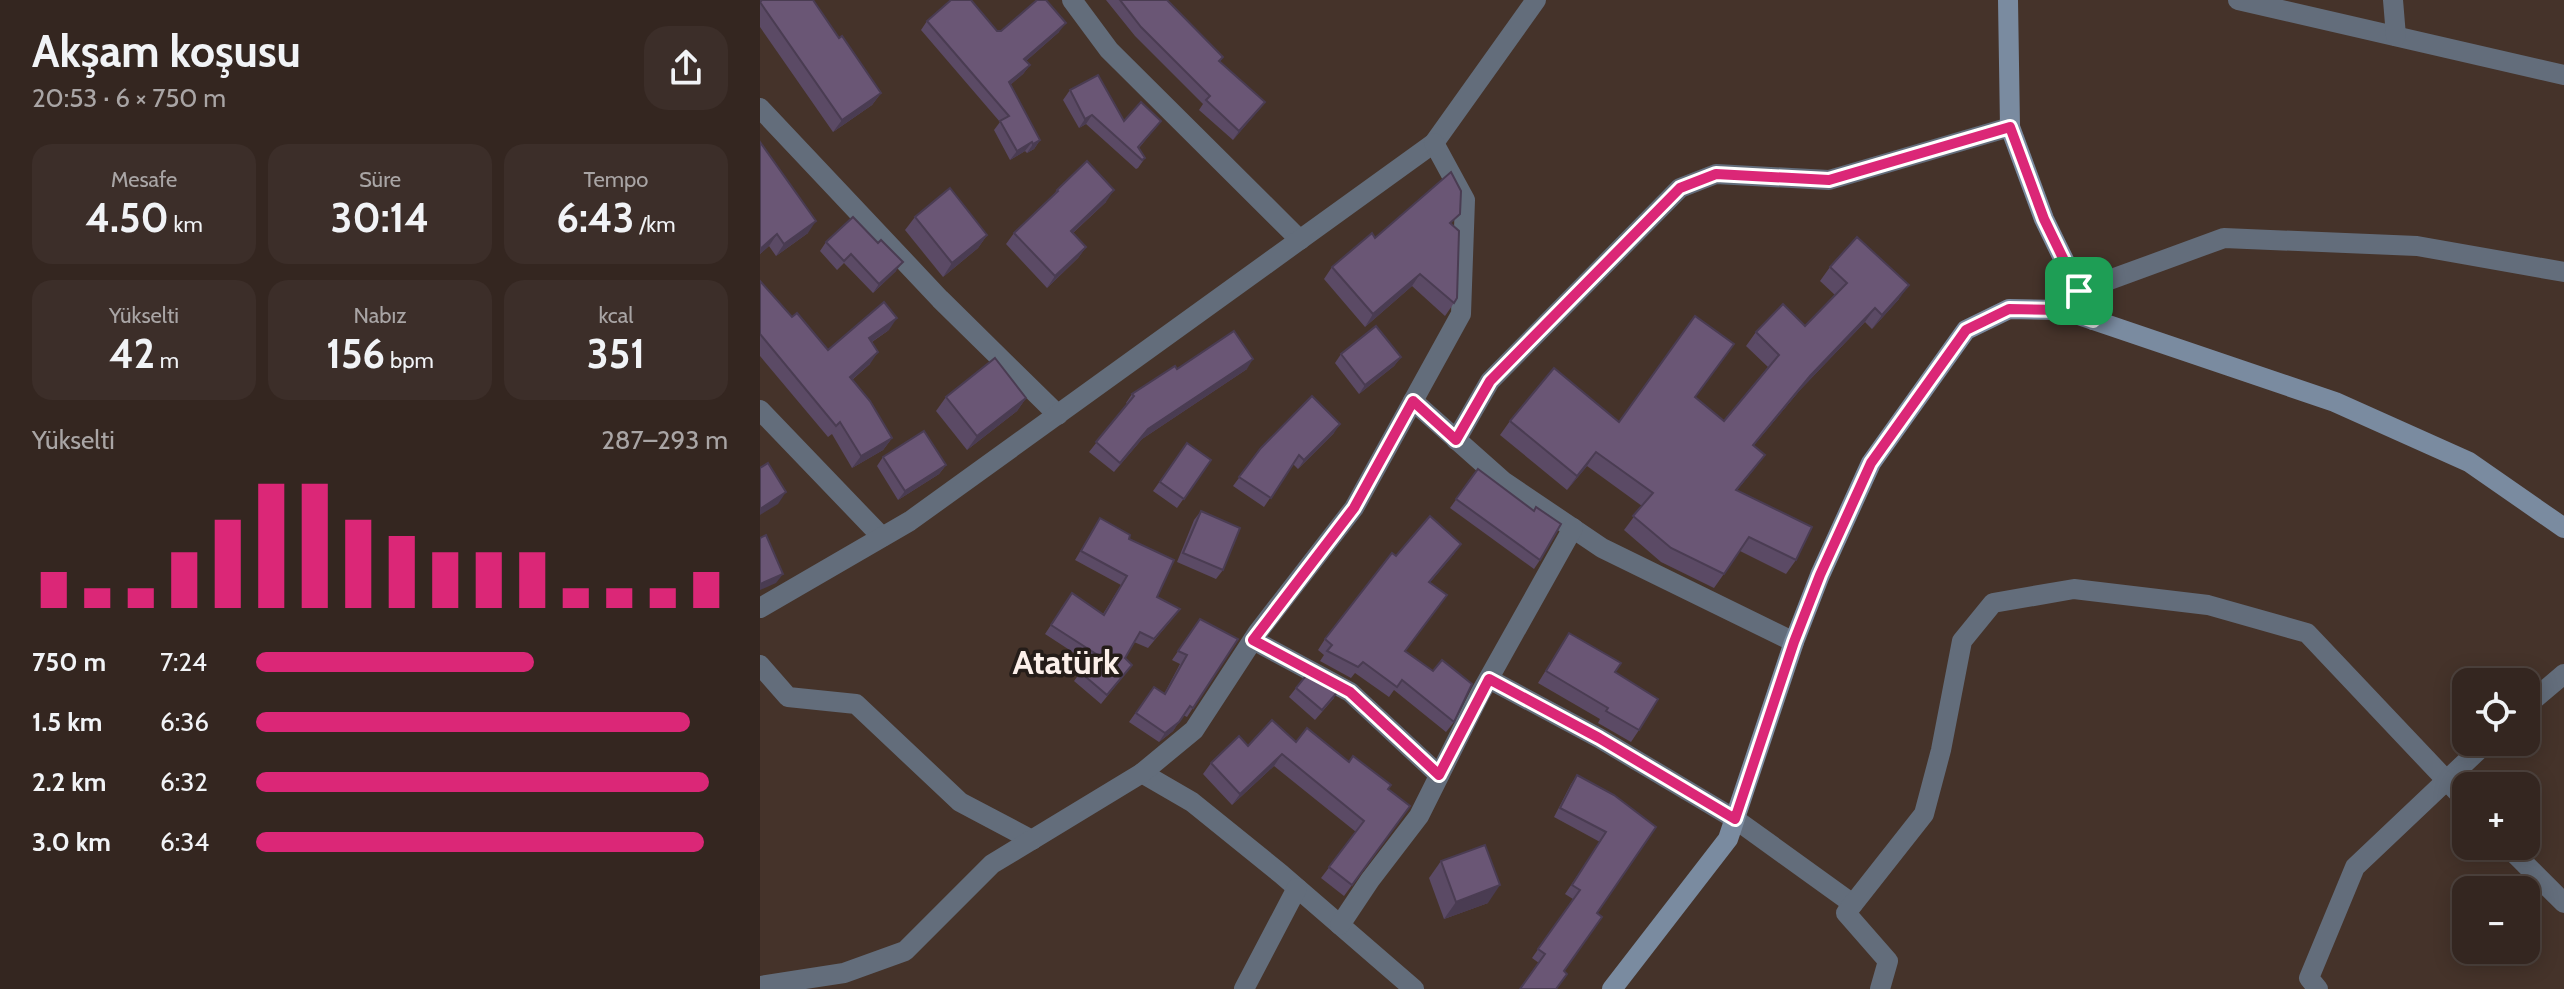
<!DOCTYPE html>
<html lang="tr">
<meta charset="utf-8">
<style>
body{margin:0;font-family:Cabin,sans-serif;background:#3c2e29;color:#f1f3f6;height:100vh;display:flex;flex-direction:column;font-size:30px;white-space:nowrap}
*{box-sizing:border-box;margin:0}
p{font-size:26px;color:#a9a5a5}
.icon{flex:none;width:44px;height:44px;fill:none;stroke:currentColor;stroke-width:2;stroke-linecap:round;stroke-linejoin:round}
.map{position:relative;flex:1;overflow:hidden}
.sheet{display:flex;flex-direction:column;background:#342620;width:760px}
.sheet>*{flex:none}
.buttons{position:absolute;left:1692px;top:668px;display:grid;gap:16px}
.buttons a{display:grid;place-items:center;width:88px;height:88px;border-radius:16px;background:#342620;box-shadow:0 4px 20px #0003,0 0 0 2px #4e433e;font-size:40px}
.pin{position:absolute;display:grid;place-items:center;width:68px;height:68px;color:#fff;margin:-34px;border-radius:16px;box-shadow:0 4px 12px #0006}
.round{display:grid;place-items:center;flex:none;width:84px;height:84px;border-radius:24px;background:#3c2e29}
.head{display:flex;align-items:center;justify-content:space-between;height:136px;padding:0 32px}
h1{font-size:44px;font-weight:700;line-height:60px}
.metrics{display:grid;grid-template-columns:repeat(3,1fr);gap:12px;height:136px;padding:8px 32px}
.metrics div{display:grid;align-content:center;border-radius:20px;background:#3c2e29;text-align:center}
.metrics b{font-size:40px;font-weight:700}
.metrics small{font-size:22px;font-weight:400}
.metrics p{font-size:22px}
.chart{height:224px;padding:16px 32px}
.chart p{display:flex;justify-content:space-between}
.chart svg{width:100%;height:144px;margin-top:8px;stroke:#db2777;stroke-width:6}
ul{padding:0 32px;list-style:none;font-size:26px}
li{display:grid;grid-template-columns:128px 96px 1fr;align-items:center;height:60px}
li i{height:20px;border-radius:10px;background:#db2777}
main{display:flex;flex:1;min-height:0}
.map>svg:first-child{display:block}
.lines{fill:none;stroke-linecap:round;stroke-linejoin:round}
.street{stroke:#636d7b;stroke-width:20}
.secondary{stroke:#7a8ba0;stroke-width:20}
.wall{fill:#5b4a65}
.shaded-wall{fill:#4a3c52}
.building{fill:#6a5675;stroke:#4a3c52;stroke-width:2}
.route-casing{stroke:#fff;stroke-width:16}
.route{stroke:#db2777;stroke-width:10}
.labels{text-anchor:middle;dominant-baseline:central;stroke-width:7;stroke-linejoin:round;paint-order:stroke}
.district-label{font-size:34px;font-weight:bold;fill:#fcf0ea;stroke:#251d19}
</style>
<main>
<section class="sheet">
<div class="head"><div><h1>Akşam koşusu</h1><p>20:53 · 6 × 750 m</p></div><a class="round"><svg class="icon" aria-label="share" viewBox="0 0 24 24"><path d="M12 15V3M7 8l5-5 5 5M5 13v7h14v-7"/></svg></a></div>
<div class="metrics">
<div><p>Mesafe</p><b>4.50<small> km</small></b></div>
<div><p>Süre</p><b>30:14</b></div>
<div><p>Tempo</p><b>6:43<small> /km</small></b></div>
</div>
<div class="metrics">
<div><p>Yükselti</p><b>42<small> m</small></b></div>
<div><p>Nabız</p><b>156<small> bpm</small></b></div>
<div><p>kcal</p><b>351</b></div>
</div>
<div class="chart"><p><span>Yükselti</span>287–293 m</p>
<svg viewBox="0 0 160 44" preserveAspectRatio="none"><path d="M5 44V33M15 44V38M25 44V38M35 44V27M45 44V17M55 44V6M65 44V6M75 44V17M85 44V22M95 44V27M105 44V27M115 44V27M125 44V38M135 44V38M145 44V38M155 44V33"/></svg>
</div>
<ul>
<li><b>750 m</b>7:24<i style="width:59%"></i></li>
<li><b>1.5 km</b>6:36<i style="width:92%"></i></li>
<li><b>2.2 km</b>6:32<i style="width:96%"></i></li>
<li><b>3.0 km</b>6:34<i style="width:95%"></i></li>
</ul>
</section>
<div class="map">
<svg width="1804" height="989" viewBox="0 0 1804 989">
<rect width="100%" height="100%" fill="#45332a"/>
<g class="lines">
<g class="street">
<polyline points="312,0 349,50 540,240"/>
<polyline points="1478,0 1804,75"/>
<polyline points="1633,0 1636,36"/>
<polyline points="0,108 180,299 298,415"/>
<polyline points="1319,291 1464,238 1657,246 1804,272"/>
<polyline points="653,401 743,481 842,548 1034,642"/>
<polyline points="0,410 122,537"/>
<polyline points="696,440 730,381 920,188 956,174 1069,180 1250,127"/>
<polyline points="0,608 150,521 674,143 776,0"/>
<polyline points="493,640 590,692 679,775"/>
<polyline points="0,665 28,697 96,704 200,802 272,840"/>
<polyline points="729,679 839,738 975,819 1093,904"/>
<polyline points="1766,706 1804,674"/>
<polyline points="382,773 432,802 521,874 654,989"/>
<polyline points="1747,846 1804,903"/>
<polyline points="580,925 610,880 659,816 720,694 813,528"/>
<polyline points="0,986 84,973 145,951 232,864 382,773 434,730 498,632 594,508 701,314 705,200 674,143"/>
<polyline points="484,989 537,888"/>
<polyline points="1120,989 1128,961 1086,913 1164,814 1181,750 1202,641 1233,603 1314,589 1448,605 1547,633 1706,801"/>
<polyline points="1558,989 1549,978 1595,867 1727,742"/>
</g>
<g class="secondary">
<polyline points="1248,0 1250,127 1284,219 1333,320"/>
<polyline points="852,989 968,839 1034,642 1060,575 1111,463 1206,330 1249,309 1304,310 1575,402 1709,462 1804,528"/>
</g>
</g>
<g class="wall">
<polygon points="0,0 53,0 79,38 121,93 112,105 73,132 0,27"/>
<polygon points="346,0 407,0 463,57 460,62 505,102 473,140 439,110 443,104 375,36"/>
<polygon points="167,21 237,31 299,32 266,61 270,65 263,74 250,85 280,140 274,149 267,153 265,151 250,160 234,130 240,122 161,30"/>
<polygon points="310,90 364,121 401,121 379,148 385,158 378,168 376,169 326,124 319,128 303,100"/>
<polygon points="0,142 48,233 16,256 9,246 0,254"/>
<polygon points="297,190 346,202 313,233 326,247 318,258 287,288 246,244 254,233 291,198"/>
<polygon points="155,217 227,235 218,248 183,277 145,230"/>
<polygon points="692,225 694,303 685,316 652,286 605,327 564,279 572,267 615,238"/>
<polygon points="66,242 136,271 113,293 84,263 77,270 60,251"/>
<polygon points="1070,267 1139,299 1112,329 1105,322 1040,390 994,445 995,468 977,490 1036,560 1026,574 980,551 954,588 901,562 864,530 882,506 827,466 807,490 740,435 750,421 859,422 935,397 964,421 1008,367 986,346 996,332 1045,326 1075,295 1060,281"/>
<polygon points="0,281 32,317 68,350 129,330 112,342 110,364 92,380 132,438 123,450 92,468 72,434 68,437 0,356"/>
<polygon points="581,354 641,357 634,366 599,394 575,363"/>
<polygon points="417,369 487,369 382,439 354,472 329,452 367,404 366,403 372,394"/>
<polygon points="186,397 266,398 257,411 207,450 176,411"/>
<polygon points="574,433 538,469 533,464 504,507 473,486 501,448"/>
<polygon points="427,443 451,460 417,508 393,491"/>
<polygon points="123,457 186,465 179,474 138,500 117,466"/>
<polygon points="718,469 780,560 774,569 690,508"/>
<polygon points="441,511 463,570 456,579 417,562 434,520"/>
<polygon points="340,518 369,539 397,597 413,618 388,648 374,642 365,658 372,665 341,704 314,681 328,662 285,634 312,593 343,614 361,585 315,560"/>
<polygon points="694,554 670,582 645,651 694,722 686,732 634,690 629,697 595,673 591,678 560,661 564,655 558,650 565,639 636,556"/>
<polygon points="440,619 478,639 427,717 423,715 413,731 399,742 369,722 394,687 404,694 420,664 412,660"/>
<polygon points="809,633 855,672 879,730 871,742 838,723 840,719 778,683"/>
<polygon points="536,688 574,698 555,720 529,697"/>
<polygon points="536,742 589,762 628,789 650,806 584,896 561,878 596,832 514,766 472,805 443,774 451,763 488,746"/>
<polygon points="817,775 896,827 779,963 772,958 813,899 805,894 840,842 794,817 811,784"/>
<polygon points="681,861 728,903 684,919 669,878"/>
</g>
<g class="shaded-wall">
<polygon points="306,23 299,32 258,68 264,59"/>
<polygon points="270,65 263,74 243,91 249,82"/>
<polygon points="121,93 112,105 73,132 82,120"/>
<polygon points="505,102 498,111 473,140 479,131"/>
<polygon points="332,115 326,124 319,128 325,119"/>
<polygon points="280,140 274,149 267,153 273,144"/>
<polygon points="272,142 265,151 250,160 257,151"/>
<polygon points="354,190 346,202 303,242 311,231"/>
<polygon points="56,221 48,233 16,256 24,244"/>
<polygon points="17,234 9,246 0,254 0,249"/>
<polygon points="227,235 218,248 183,277 192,263"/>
<polygon points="326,247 318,258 287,288 295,276"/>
<polygon points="143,262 136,271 113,293 119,284"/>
<polygon points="660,274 652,286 605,327 613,314"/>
<polygon points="1149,285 1139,299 1112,329 1122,315"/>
<polygon points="1115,308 1105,322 1040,390 983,458 993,445 1050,376"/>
<polygon points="137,318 129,330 101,349 109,338"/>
<polygon points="118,352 110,364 82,388 90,377"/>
<polygon points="641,357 634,366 599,394 605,385"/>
<polygon points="493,359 487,369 382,439 354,472 388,429"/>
<polygon points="266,398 257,411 207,450 217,436"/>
<polygon points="580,424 574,433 538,469 544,460"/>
<polygon points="132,438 123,450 92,468 101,456"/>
<polygon points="836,452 827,466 807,490 817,476"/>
<polygon points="1005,455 995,468 966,504 976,490"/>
<polygon points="186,465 179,474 138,500 145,491"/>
<polygon points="26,492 18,504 0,515 0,509"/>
<polygon points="701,544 694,554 662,592 669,582"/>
<polygon points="23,574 16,583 0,590 0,584"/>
<polygon points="419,722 413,731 399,742 405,733"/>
<polygon points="522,754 514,766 472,805 480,794"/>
<polygon points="740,885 728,903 684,919 696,902"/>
</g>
<g class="building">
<polygon points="2,0 53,0 79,38 82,36 121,93 82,120 0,2"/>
<polygon points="191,0 211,0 237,31 241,31 277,0 286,0 306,23 264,59 270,65 249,82 280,140 273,144 272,142 257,151 240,121 249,116 167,21"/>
<polygon points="360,0 407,0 463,57 459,61 505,102 479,131 446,100 450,96 381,27"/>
<polygon points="338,75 364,121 381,102 401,121 378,147 385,158 382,160 332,115 325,119 310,90"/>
<polygon points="0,142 56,221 24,244 17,234 0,249"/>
<polygon points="327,161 354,190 311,231 326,247 295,276 254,233 298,191 297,190"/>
<polygon points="691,172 701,191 700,214 690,223 699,231 697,298 694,303 660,274 613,314 572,267 612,233 615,238"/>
<polygon points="190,188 227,235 192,263 155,217"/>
<polygon points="93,217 118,243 121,240 143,262 119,284 91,254 84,261 66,242"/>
<polygon points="1097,237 1149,285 1122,315 1115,308 1050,376 993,445 1005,455 976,490 1052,527 1036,560 989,537 964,574 911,548 873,516 893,493 836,452 817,476 750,421 794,368 859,422 935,316 974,344 935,397 964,421 1019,355 996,332 1023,304 1045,326 1087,283 1070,267"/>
<polygon points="0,281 32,317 37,313 68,350 124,302 137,318 109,338 118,352 90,377 110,401 132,438 101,456 80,422 76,426 0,334"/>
<polygon points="616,326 641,357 605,385 581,354"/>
<polygon points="474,331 493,359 388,429 360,463 336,442 374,396 372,394 415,366 417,369"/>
<polygon points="235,358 266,398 217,436 186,397"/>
<polygon points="552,396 580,424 544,460 539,455 511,498 479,477 501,448"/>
<polygon points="164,431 186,465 145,491 123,457"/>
<polygon points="427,443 451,460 424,499 400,482"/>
<polygon points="8,463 26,492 0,509 0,468"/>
<polygon points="718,469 774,511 776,507 801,524 780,560 696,499"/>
<polygon points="441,511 480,528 463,570 423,553"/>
<polygon points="670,516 701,544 669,582 687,595 645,651 673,671 682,660 712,684 694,722 642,680 637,687 603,662 598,667 567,651 572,645 565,639 632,553 636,556"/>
<polygon points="340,518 370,535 369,539 414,560 397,597 420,609 394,639 380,632 365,658 372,665 347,695 320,672 336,654 291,625 312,593 344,615 367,576 321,551"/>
<polygon points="6,535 23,574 0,584 0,538"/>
<polygon points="440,619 478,639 433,708 430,706 419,722 405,733 376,713 394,687 405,694 427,655 418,651"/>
<polygon points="809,633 861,663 855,672 898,699 879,730 846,711 848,708 786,671"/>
<polygon points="549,672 580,689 562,710 536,688"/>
<polygon points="512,720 536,742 547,728 589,762 593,756 631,785 628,789 650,806 592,885 569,867 604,821 522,754 480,794 451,763 479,736 488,746"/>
<polygon points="817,775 854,795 896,827 837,913 842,917 804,971 807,974 796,989 760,989 785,954 778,949 820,890 812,885 846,832 800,808"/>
<polygon points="725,845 740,885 696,902 681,861"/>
</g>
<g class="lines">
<g class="route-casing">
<polygon id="route" points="1250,127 1284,219 1333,320 1304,310 1249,309 1206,330 1111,463 1060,575 1034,642 975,819 839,738 729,679 679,775 590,692 493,640 594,508 653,401 696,440 730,381 920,188 956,174 1069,180"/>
</g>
<use href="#route" class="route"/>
</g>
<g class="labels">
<g class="district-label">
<text x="306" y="662">Atatürk</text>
</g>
</g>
</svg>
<div class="buttons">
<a><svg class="icon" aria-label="locate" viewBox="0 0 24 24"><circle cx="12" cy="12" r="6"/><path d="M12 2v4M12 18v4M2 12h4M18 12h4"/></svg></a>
<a>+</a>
<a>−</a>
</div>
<div class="pin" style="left:1319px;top:291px;background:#1e9e55"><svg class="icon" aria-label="arrive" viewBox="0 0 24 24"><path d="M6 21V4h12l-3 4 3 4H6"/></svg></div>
</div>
</main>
